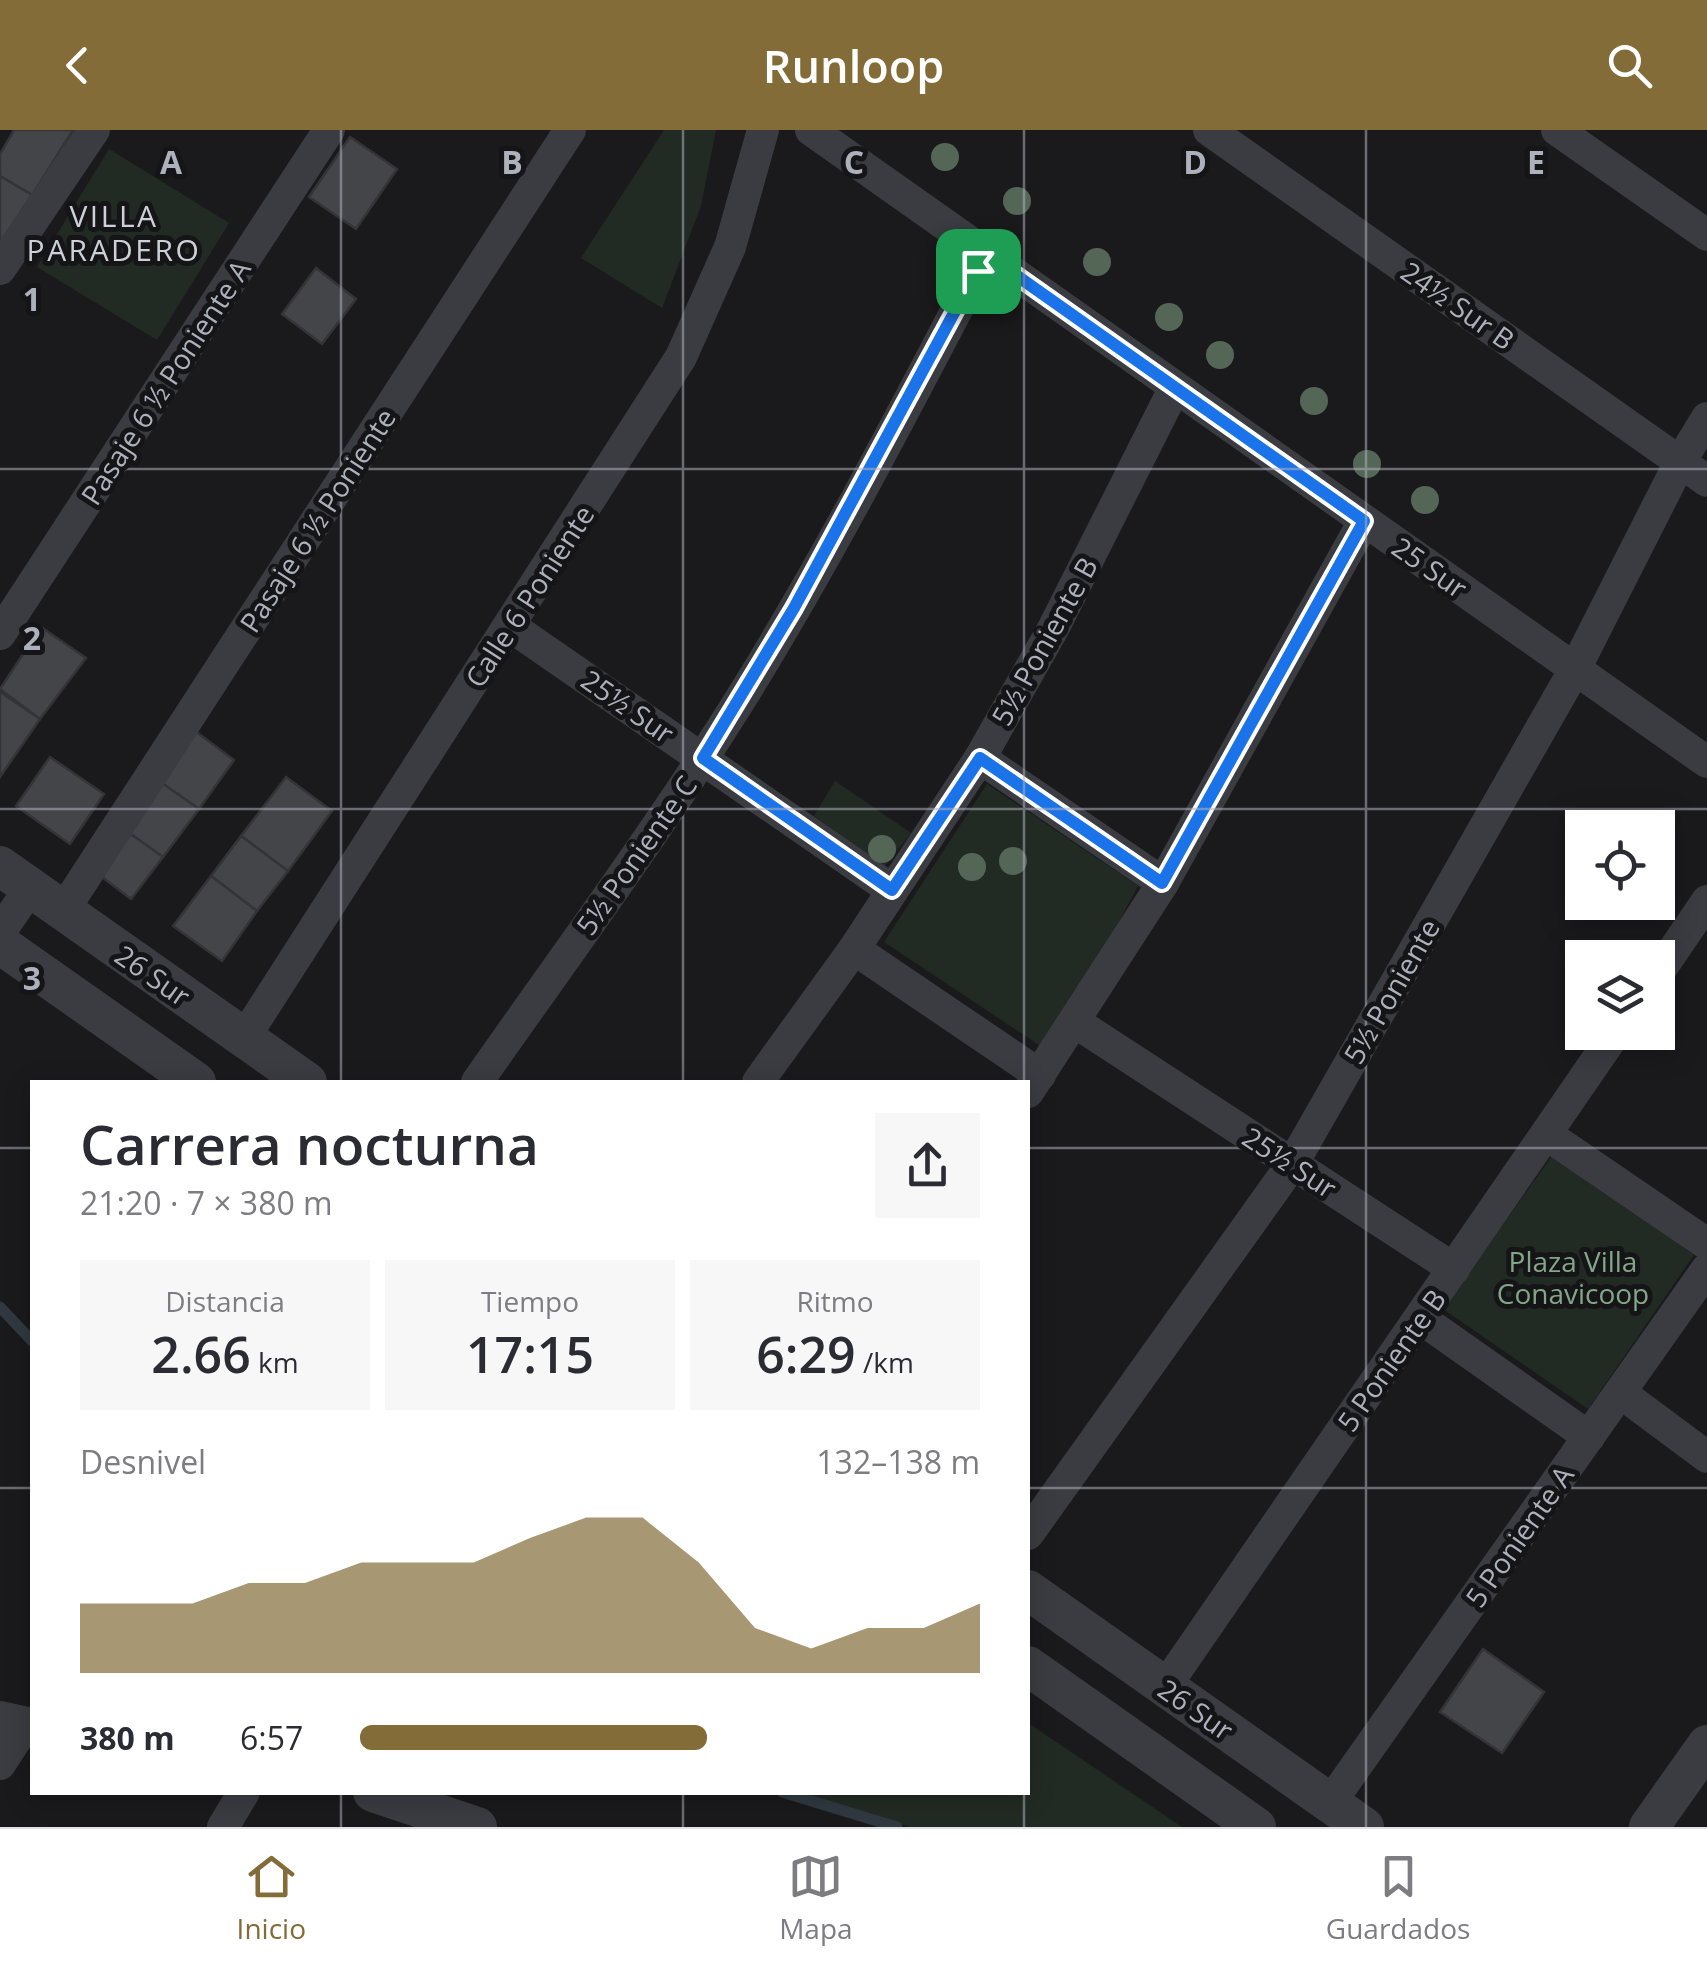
<!DOCTYPE html>
<html lang="es">
<meta charset="utf-8">
<style>
body{margin:0;font-family:"Open Sans",sans-serif;background:#f7f7f7;color:#2b2b33;height:100vh;display:flex;flex-direction:column;font-size:38px;white-space:nowrap}
*{box-sizing:border-box;margin:0}
p{font-size:32px;color:#7c7c81}
.icon{flex:none;width:55px;height:55px;fill:none;stroke:currentColor;stroke-width:2;stroke-linecap:round;stroke-linejoin:round}
.map{position:relative;flex:1;overflow:hidden}
.side{position:absolute;left:30px;top:950px;width:1000px;height:715px;display:flex;flex-direction:column;background:#fff;border-radius:0px;box-shadow:0 5px 25px #0003}
.side>*{flex:none}
.tools{position:absolute;left:1565px;top:680px;display:grid;gap:20px}
.tools a{display:grid;place-items:center;width:110px;height:110px;border-radius:0px;background:#fff;box-shadow:0 5px 25px #0003;font-size:50px}
.pin{position:absolute;display:grid;place-items:center;width:85px;height:85px;color:#fff;margin:-42px;border-radius:20px;box-shadow:0 5px 15px #0006}
.round{display:grid;place-items:center;flex:none;width:105px;height:105px;border-radius:0px;background:#f7f7f7}
.overview{display:flex;align-items:center;justify-content:space-between;height:170px;padding:0 50px}
h1{font-size:55px;font-weight:600;line-height:75px}
.metrics{display:grid;grid-template-columns:repeat(3,1fr);gap:15px;height:170px;padding:10px 50px}
.metrics div{display:grid;align-content:center;border-radius:0px;background:#f7f7f7;text-align:center}
.metrics b{font-size:50px;font-weight:600}
.metrics small{font-size:28px;font-weight:400}
.metrics p{font-size:28px}
.chart{height:280px;padding:20px 50px}
.chart p{display:flex;justify-content:space-between}
.chart svg{width:100%;height:180px;margin-top:10px;fill:#846c38;opacity:.7}
ul{padding:0 50px;list-style:none;font-size:32px}
li{display:grid;grid-template-columns:160px 120px 1fr;align-items:center;height:75px}
li i{height:25px;border-radius:12px;background:#846c38}
header{display:flex;justify-content:space-between;align-items:center;height:130px;padding:0 50px;background:#846c38;color:#fff;font-size:45px;font-weight:600}
.tabs{display:flex;justify-content:space-around;align-items:center;height:140px;border-top:2px solid #e1e1e2;background:#fff;font-size:28px;color:#7c7c81}
.tabs a{display:grid;justify-items:center;gap:5px}
.tabs .current{color:#846c38}
.map>svg:first-child{display:block}
.green{fill:#222b23}
.lines{fill:none;stroke-linecap:round;stroke-linejoin:round}
.stream{stroke:#303941;stroke-width:11}
.building{fill:#444549;stroke:#343438;stroke-width:2.5}
.minor{stroke:#3b3c41;stroke-width:32}
.tertiary{stroke:#3b3c41;stroke-width:40}
.tree{fill:#546757}
.route-casing{stroke:#fff;stroke-width:20}
.route{stroke:#1a73e8;stroke-width:12}
.grid{fill:none;stroke:#adb1bc;stroke-width:2.5;stroke-opacity:0.55}
.labels{text-anchor:middle;dominant-baseline:central;stroke-width:10;stroke-linejoin:round;paint-order:stroke}
.street-label{font-size:28px;fill:#adb1bc;stroke:#151518}
.park-label{font-size:28px;fill:#84a688;stroke:#151518}
.neighbourhood-label{font-size:30px;letter-spacing:2.5px;fill:#ced0d8;stroke:#151518}
.grid-label{font-size:32px;text-anchor:middle;font-weight:bold;fill:#adb1bc;stroke:#151518;stroke-width:10;stroke-linejoin:round;paint-order:stroke}
</style>
<header><svg class="icon" aria-label="back" viewBox="0 0 24 24"><path d="M15 5l-7 7 7 7"/></svg>Runloop<svg class="icon" aria-label="search" viewBox="0 0 24 24"><circle cx="10" cy="10" r="6"/><path d="M15 15l6 6"/></svg></header>
<div class="map">
<svg width="1707" height="1697" viewBox="0 0 1707 1697">
<rect width="100%" height="100%" fill="#1a1a1c"/>
<g class="green">
<polygon points="664,0 716,0 701,76 662,178 581,128"/>
<polygon points="109,19 229,93 157,210 37,137"/>
<polygon points="835,651 911,703 884,737 814,686"/>
<polygon points="987,654 1138,756 1089,847 1045,919 884,812"/>
<polygon points="1554,1023 1694,1125 1588,1279 1443,1179"/>
<polygon points="1028,1593 1182,1697 911,1697 795,1663 1028,1662"/>
</g>
<g class="lines">
<g class="stream">
<polyline points="0,1177 32,1211"/>
<polyline points="782,1662 897,1697"/>
</g>
</g>
<g class="building">
<polygon points="14,0 73,0 32,65 0,46 0,24"/>
<polygon points="350,7 397,39 356,99 309,67"/>
<polygon points="0,46 32,65 0,113"/>
<polygon points="316,138 356,169 322,214 282,184"/>
<polygon points="41,497 86,528 40,589 0,559"/>
<polygon points="0,562 40,589 0,647"/>
<polygon points="195,601 234,630 199,679 159,651"/>
<polygon points="50,627 104,664 70,714 16,676"/>
<polygon points="286,647 332,681 288,741 241,706"/>
<polygon points="159,651 199,679 163,727 125,700"/>
<polygon points="125,700 163,727 131,769 94,741"/>
<polygon points="241,706 288,741 257,781 211,746"/>
<polygon points="211,746 257,781 222,831 173,796"/>
<polygon points="1483,1519 1544,1562 1502,1623 1440,1582"/>
</g>
<g class="lines">
<g class="minor">
<polyline points="811,0 1707,632"/>
<polyline points="1209,0 1707,351"/>
<polyline points="1557,0 1707,105"/>
<polyline points="0,139 94,0"/>
<polyline points="510,496 892,760"/>
<polyline points="0,504 329,0"/>
<polyline points="980,628 1163,753"/>
<polyline points="63,781 570,0"/>
<polyline points="0,802 31,757"/>
<polyline points="854,819 1040,945"/>
<polyline points="1658,843 1707,771"/>
<polyline points="1075,892 1454,1139"/>
<polyline points="244,908 681,227 730,117 763,0"/>
<path d="M477,952c91,-130 187,-259 271,-395 86,-140 162,-288 238,-433"/>
<polyline points="758,952 854,819 980,628 1054,497 1175,257"/>
<polyline points="1028,962 1163,753 1364,391"/>
<polyline points="1546,1004 1707,1114"/>
<polyline points="1420,1188 1589,1307"/>
<polyline points="1621,1263 1707,1327"/>
<polyline points="1028,1404 1293,1033 1575,539 1680,332 1707,288"/>
<polyline points="1165,1557 1616,902"/>
<polyline points="0,1634 24,1597"/>
<polyline points="1330,1673 1707,1139"/>
<polyline points="223,1697 244,1662"/>
</g>
<g class="tertiary">
<polyline points="0,736 307,952"/>
<polyline points="0,814 196,952"/>
<polyline points="1028,1460 1364,1697"/>
<polyline points="1028,1536 1256,1697"/>
<polyline points="0,1591 32,1598"/>
<polyline points="373,1662 477,1697"/>
<polyline points="1649,1697 1707,1615"/>
</g>
</g>
<g class="tree">
<circle cx="945" cy="27" r="14"/>
<circle cx="1017" cy="71" r="14"/>
<circle cx="1097" cy="132" r="14"/>
<circle cx="1169" cy="187" r="14"/>
<circle cx="1220" cy="225" r="14"/>
<circle cx="1314" cy="271" r="14"/>
<circle cx="1367" cy="334" r="14"/>
<circle cx="1425" cy="370" r="14"/>
<circle cx="882" cy="719" r="14"/>
<circle cx="1013" cy="731" r="14"/>
<circle cx="972" cy="737" r="14"/>
</g>
<g class="lines">
<g class="route-casing">
<polygon id="route" points="986,124 1364,391 1162,753 980,628 892,760 703,628 794,478"/>
</g>
<use href="#route" class="route"/>
</g>
<path class="grid" d="M341,0v952M683,0v952M1024,0v952M1366,0v1697M0,339h1707M0,679h1707M0,1018h32M1028,1018h679M0,1358h32M1028,1358h679M341,1662v35M683,1662v35M1024,1662v35"/>
<g class="labels">
<g class="street-label">
<text transform="translate(1458 175) rotate(35)">24½ Sur B</text>
<text transform="translate(165 252) rotate(-57)">Pasaje 6 ½ Poniente A</text>
<text transform="translate(317 390) rotate(-57)">Pasaje 6 ½ Poniente</text>
<text transform="translate(1430 437) rotate(35)">25 Sur</text>
<text transform="translate(529 466) rotate(-57)">Calle 6 Poniente</text>
<text transform="translate(1044 511) rotate(-61)">5½ Poniente B</text>
<text transform="translate(628 576) rotate(35)">25½ Sur</text>
<text transform="translate(636 725) rotate(-55)">5½ Poniente C</text>
<text transform="translate(153 845) rotate(35)">26 Sur</text>
<text transform="translate(1391 861) rotate(-60)">5½ Poniente</text>
<text transform="translate(1290 1032) rotate(33)">25½ Sur</text>
<text transform="translate(1391 1230) rotate(-55)">5 Poniente B</text>
<text transform="translate(1519 1406) rotate(-55)">5 Poniente A</text>
<text transform="translate(1196 1579) rotate(35)">26 Sur</text>
</g>
<g class="park-label">
<text x="1573" y="1131">Plaza Villa<tspan x="1573" dy="32">Conavicoop</tspan></text>
</g>
<g class="neighbourhood-label">
<text x="114" y="85">VILLA<tspan x="114" dy="34">PARADERO</tspan></text>
</g>
</g>
<g class="grid-label">
<text x="171" y="44">A</text>
<text x="512" y="44">B</text>
<text x="854" y="44">C</text>
<text x="1195" y="44">D</text>
<text x="1536" y="44">E</text>
<text x="32" y="181">1</text>
<text x="32" y="520">2</text>
<text x="32" y="860">3</text>
</g>
</svg>
<div class="tools">
<a><svg class="icon" aria-label="locate" viewBox="0 0 24 24"><circle cx="12" cy="12" r="6"/><path d="M12 2v4M12 18v4M2 12h4M18 12h4"/></svg></a>
<a><svg class="icon" aria-label="layers" viewBox="0 0 24 24"><path d="M12 4l9 5-9 5-9-5zM3 14l9 5 9-5"/></svg></a>
</div>
<div class="pin" style="left:978px;top:141px;background:#1e9e55"><svg class="icon" aria-label="arrive" viewBox="0 0 24 24"><path d="M6 21V4h12l-3 4 3 4H6"/></svg></div>
<section class="side">
<div class="overview"><div><h1>Carrera nocturna</h1><p>21:20 · 7 × 380 m</p></div><a class="round"><svg class="icon" aria-label="share" viewBox="0 0 24 24"><path d="M12 15V3M7 8l5-5 5 5M5 13v7h14v-7"/></svg></a></div>
<div class="metrics">
<div><p>Distancia</p><b>2.66<small> km</small></b></div>
<div><p>Tiempo</p><b>17:15</b></div>
<div><p>Ritmo</p><b>6:29<small> /km</small></b></div>
</div>
<div class="chart"><p><span>Desnivel</span>132–138 m</p>
<svg viewBox="0 0 160 44" preserveAspectRatio="none"><path d="M0 44V27L10 27L20 27L30 22L40 22L50 17L60 17L70 17L80 11L90 6L100 6L110 17L120 33L130 38L140 33L150 33L160 27V44z"/></svg>
</div>
<ul>
<li><b>380 m</b>6:57<i style="width:56%"></i></li>
</ul>
</section>
</div>
<nav class="tabs">
<a class="current"><svg class="icon" aria-label="home" viewBox="0 0 24 24"><path d="M3 11l9-7 9 7M6 9v11h12V9"/></svg>Inicio</a>
<a><svg class="icon" aria-label="map" viewBox="0 0 24 24"><path d="M3 6l6-2 6 2 6-2v14l-6 2-6-2-6 2zM9 4v14M15 6v14"/></svg>Mapa</a>
<a><svg class="icon" aria-label="saved" viewBox="0 0 24 24"><path d="M7 4h10v16l-5-4-5 4z"/></svg>Guardados</a>
</nav>
